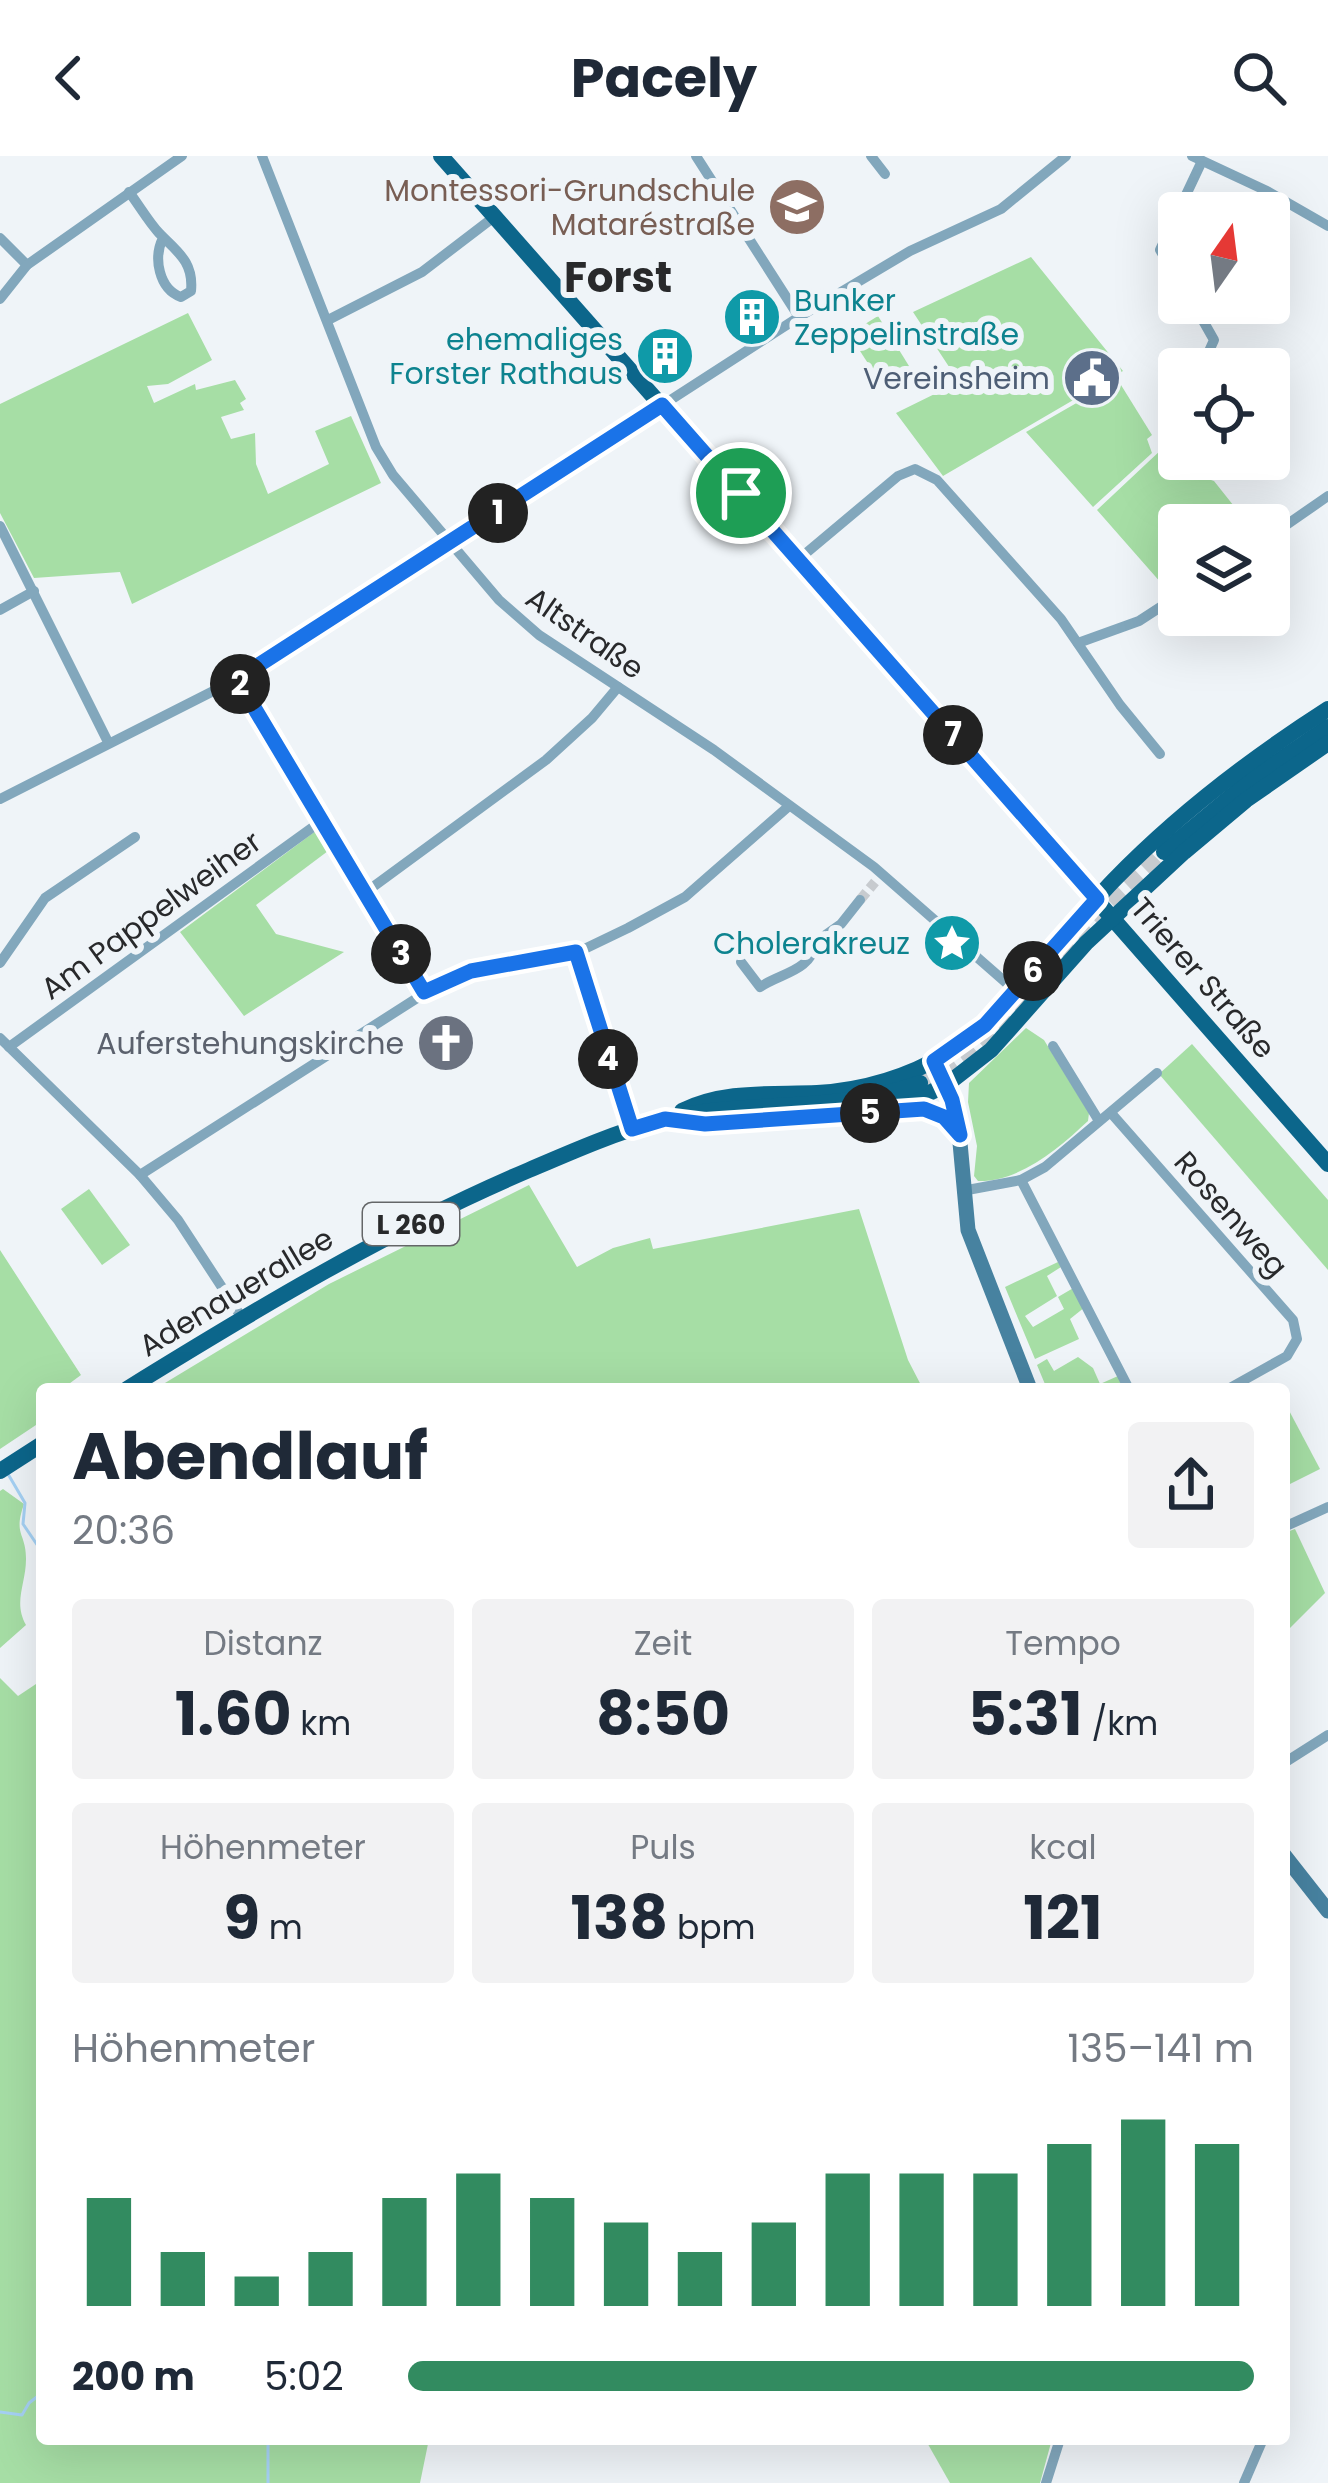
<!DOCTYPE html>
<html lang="de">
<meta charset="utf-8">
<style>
body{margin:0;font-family:Poppins,sans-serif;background:#f2f2f3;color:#1f2937;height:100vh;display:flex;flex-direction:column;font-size:45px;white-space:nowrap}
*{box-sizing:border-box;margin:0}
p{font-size:39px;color:#747a83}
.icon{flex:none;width:66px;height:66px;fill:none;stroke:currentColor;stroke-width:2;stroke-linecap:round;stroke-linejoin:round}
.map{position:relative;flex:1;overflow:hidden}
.details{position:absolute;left:36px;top:1227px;width:1254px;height:1062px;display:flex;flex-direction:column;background:#fff;border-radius:12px;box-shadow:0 12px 48px #0002}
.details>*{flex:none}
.needle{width:78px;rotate:14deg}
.buttons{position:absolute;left:1158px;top:36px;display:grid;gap:24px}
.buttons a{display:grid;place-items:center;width:132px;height:132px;border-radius:12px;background:#fff;box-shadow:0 12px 48px #0002;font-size:60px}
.pin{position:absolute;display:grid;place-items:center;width:102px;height:102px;color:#fff;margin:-51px;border:6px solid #fff;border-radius:50%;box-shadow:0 3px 12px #0007}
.km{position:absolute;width:60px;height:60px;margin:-30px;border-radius:50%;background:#222;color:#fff;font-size:33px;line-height:60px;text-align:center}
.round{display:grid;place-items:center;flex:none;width:126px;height:126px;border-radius:12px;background:#f2f2f3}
.summary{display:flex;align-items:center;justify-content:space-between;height:204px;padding:0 36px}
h1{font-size:66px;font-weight:700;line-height:90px}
.metrics{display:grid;grid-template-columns:repeat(3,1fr);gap:18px;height:204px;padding:12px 36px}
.metrics div{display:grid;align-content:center;border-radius:12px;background:#f2f2f3;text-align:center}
.metrics b{font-size:60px;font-weight:700}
.metrics small{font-size:33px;font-weight:400}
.metrics p{font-size:33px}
.chart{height:336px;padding:24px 36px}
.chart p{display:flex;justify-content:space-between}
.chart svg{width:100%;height:216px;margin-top:12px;stroke:#328b60;stroke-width:6}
ul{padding:0 36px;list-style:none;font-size:39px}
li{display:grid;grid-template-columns:192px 144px 1fr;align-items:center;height:90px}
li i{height:30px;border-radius:15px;background:#328b60}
header{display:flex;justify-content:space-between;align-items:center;height:156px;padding:0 36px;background:#fff;font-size:54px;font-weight:700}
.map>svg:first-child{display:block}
.green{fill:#a6dea5}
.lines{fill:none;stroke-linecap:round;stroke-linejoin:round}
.stream{stroke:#a5d1f4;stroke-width:3}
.street-tunnel{stroke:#c7cbcf;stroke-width:10;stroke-dasharray:10 5;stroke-linecap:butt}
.primary-tunnel{stroke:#c7cbcf;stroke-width:16;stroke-dasharray:16 8;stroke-linecap:butt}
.street{stroke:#82a7bc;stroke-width:10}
.secondary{stroke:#4782a0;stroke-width:15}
.primary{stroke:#0c668b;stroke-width:16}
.route-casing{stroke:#fff;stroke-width:24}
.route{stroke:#1a73e8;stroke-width:15}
.labels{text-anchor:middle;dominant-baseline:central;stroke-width:12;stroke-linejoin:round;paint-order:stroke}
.shield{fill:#eff4f8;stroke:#646668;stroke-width:3}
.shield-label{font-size:27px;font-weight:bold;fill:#28292b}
.education-label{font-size:30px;fill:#785e54;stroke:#eff4f8;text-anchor:end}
.culture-label{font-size:30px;fill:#0d838f;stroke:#eff4f8;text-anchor:end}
.service-label{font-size:30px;fill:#4e5e75;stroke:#eff4f8;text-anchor:end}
.street-label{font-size:30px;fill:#28292b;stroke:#eff4f8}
.worship-label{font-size:30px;fill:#5b616d;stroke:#eff4f8;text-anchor:end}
.district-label{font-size:42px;font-weight:bold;fill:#28292b;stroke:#eff4f8}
</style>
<header><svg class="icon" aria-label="back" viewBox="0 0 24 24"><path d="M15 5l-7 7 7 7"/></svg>Pacely<svg class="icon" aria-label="search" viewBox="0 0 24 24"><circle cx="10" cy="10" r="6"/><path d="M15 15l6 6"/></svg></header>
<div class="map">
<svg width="1328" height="2327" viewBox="0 0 1328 2327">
<rect width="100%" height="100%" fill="#eff4f8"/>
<g class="green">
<polygon points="1031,101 1123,215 943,320 896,257 959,226 913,156"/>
<polygon points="188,157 212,204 168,228 147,230 154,247 195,228 196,234 235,224 246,243 240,247 244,254 221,261 231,283 255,277 256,308 268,338 329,308 315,275 351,260 381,327 132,448 120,416 34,422 0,357 0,248"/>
<polygon points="878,160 909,210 882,229 849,178"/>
<polygon points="1121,229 1152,279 1147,283 1152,297 1093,351 1026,276 1080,245 1095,245"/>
<polygon points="1162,293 1196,319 1214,325 1249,369 1179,369 1179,429 1169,436 1097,354"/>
<polygon points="317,674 332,692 256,749 276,778 344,796 244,860 180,776"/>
<path d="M1026,872l18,12 45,73 -1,8c-29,27 -68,61 -110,60l-4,-5 3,-30 -9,-44 1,-19z"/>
<polygon points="1192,888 1328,1044 1328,1114 1159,918"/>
<polygon points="529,1029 577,1111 613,1092 650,1082 653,1093 859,1053 908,1204 923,1233 155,1233 329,1128"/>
<polygon points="89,1033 130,1089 102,1109 61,1053"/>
<polygon points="0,1094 81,1219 62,1233 42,1233 42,1265 0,1293"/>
<polygon points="1058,1106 1061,1111 1047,1120 1057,1140 1025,1160 1033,1171 1064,1153 1058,1141 1075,1131 1085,1151 1070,1163 1079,1183 1035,1203 1005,1131"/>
<polygon points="1078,1201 1093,1212 1100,1228 1118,1220 1124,1233 1104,1233 1100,1228 1090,1233 1083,1230 1047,1233 1037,1209 1047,1203 1054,1215"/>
<polygon points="1284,1245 1320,1313 1284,1331"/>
<path d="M3,1333l21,15c-11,32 2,28 2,55 0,25 -13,43 0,66l-26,23v-157z"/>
<polygon points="1295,1373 1325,1437 1284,1478 1284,1377"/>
<polygon points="0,1522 18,1540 42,1524 42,2283 429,2283 420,2327 0,2327"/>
<polygon points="925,2283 1052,2283 1040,2327 950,2327"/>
</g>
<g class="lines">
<g class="stream">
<polyline points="8,1318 25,1347 23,1368 42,1396"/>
<polyline points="0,2256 22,2259 29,2247 42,2237"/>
<polyline points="268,2283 268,2327"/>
</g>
<polyline class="street-tunnel" points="860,744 875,726"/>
<path class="primary-tunnel" d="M920,927c70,-36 105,-89 157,-146 27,-29 59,-56 87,-85"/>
<g class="street">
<polyline points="262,0 376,291 393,319 499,444 539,479 714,594 874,711 1019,838"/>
<polyline points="696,0 799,161"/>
<polyline points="871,0 885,18"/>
<polyline points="1192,0 1267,35 1328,70"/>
<path d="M129,36c10,13 19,29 30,41 17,18 35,28 32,58l-10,6c-22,-8 -28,-39 -18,-59"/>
<polyline points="0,82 27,109"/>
<polyline points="1179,125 1160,94 1202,5"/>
<polyline points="0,143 27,109 182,0"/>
<polyline points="1193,147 1214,184 1201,213"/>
<polyline points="328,164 422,116 494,61"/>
<polyline points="0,370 108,586"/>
<polyline points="1269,381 1328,340"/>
<polyline points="799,403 898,320 915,313 937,324 1061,463 1120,549 1160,598"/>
<polyline points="0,454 34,435"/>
<polyline points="1078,487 1139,465 1179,439"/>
<polyline points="237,523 425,837"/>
<polyline points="0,643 243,520 799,161 910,95 1001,53 1066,0"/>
<polyline points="366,736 546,604 592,562 618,531"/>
<polyline points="576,797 632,973"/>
<path d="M741,806l19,25c23,-15 50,-15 57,-46l24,-17 19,-24"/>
<polyline points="0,807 45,742 135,681"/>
<polyline points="0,882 140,1019 178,1064 242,1162"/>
<polyline points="1053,890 1099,965"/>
<polyline points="9,891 320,666"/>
<polyline points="1111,957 1293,1164 1297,1183 1287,1200 1228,1233"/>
<polyline points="140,1019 425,837 471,815 576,797 628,772 685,741 789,650"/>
<polyline points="1021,1024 1129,1233"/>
<polyline points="962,1035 1021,1024 1045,1011 1157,917"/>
<polyline points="1284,1371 1328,1351"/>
<polyline points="1284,1607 1328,1579"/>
<polyline points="1284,2197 1284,2205"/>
<polyline points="1046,2327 1060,2283"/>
<polyline points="1244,2327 1263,2283"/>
</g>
<g class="secondary">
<polyline points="934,905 958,965 968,1074 1030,1233"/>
<polyline points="895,953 932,954 958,976"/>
<polyline points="1284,1699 1328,1755"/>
</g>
<g class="primary">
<path d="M441,0c296,336 593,670 887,1008"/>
<polyline points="1164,696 1252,623 1328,571"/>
<path d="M682,955c42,-21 90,-16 135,-18 46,-3 91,-16 131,-40 64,-38 113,-118 165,-172 64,-66 137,-122 215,-172"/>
<polyline points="684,966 842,961 908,947 946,929 991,894 1086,787 1184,696 1246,644 1328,587"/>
<path d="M127,1233c131,-81 261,-159 402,-219 42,-18 85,-37 129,-49 88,-24 170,-5 262,-38"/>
<polyline points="0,1315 42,1288"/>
</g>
</g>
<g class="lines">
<g class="route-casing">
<polygon id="route" points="662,249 1097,743 985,869 934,905 952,944 960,979 944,961 924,953 705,968 665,963 632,973 576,796 471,815 424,836 237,523"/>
</g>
<use href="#route" class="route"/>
</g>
<defs>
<g id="school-disc" transform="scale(3)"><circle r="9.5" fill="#8d6e63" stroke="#eff4f8"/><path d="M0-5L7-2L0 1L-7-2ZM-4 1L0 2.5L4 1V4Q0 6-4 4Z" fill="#fff"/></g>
<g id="building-disc" transform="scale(3)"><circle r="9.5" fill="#0f9aa8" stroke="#eff4f8"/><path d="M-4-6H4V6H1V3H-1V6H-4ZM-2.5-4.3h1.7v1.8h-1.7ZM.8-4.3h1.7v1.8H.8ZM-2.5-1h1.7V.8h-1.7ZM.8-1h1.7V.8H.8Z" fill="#fff"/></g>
<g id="civic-disc" transform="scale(3)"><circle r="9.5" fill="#5c6f8a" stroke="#eff4f8"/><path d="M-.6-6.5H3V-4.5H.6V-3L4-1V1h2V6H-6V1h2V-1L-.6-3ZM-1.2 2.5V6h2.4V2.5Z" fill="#fff"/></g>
<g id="sight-disc" transform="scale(3)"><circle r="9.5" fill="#0f9aa8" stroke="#eff4f8"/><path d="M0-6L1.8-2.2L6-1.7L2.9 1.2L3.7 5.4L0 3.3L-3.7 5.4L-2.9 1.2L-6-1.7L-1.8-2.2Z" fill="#fff"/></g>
<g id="church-disc" transform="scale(3)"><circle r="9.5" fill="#6b7280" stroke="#eff4f8"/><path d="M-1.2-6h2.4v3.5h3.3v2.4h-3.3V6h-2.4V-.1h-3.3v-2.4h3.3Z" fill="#fff"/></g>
</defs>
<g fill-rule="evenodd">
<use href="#school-disc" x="797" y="51"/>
<use href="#building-disc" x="752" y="161"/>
<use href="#building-disc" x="665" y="200"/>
<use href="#civic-disc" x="1092" y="222"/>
<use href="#sight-disc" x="952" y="787"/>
<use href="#church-disc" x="446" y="887"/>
</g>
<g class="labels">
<rect class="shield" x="363" y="1047" width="96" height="42" rx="9"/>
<g class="shield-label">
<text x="411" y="1068">L 260</text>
</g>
<g class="education-label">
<text x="755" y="34">Montessori-Grundschule<tspan x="755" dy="34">Mataréstraße</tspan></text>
</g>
<g class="culture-label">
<text x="794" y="144" text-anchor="start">Bunker<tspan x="794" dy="34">Zeppelinstraße</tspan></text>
<text x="623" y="183">ehemaliges<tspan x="623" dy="34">Forster Rathaus</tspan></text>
<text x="910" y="787">Cholerakreuz</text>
</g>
<g class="service-label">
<text x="1050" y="222">Vereinsheim</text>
</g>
<g class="street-label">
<text transform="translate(585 477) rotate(35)">Altstraße</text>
<text transform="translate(151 759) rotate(-36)">Am Pappelweiher</text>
<text transform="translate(1203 822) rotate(49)">Trierer Straße</text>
<text transform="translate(1231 1058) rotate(49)">Rosenweg</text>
<text transform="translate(236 1136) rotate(-31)">Adenauerallee</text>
</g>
<g class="worship-label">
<text x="404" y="887">Auferstehungskirche</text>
</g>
<g class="district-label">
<text x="618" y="121">Forst</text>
</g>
</g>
</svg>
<div class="buttons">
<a><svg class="needle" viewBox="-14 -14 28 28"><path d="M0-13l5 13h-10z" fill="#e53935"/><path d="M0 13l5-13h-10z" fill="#747a83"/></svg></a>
<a><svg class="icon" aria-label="locate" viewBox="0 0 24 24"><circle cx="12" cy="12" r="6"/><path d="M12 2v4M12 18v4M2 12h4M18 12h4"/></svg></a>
<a><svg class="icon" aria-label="layers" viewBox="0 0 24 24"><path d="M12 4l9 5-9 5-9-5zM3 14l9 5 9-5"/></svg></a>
</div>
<div class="pin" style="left:741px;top:337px;background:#1e9e55"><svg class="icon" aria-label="arrive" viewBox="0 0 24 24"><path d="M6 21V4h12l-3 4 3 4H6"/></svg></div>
<b class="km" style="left:498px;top:357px">1</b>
<b class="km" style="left:240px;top:528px">2</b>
<b class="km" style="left:401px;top:798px">3</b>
<b class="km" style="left:608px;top:903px">4</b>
<b class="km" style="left:870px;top:957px">5</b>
<b class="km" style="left:1033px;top:815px">6</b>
<b class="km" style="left:953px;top:579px">7</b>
<section class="details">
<div class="summary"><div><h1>Abendlauf</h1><p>20:36</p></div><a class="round"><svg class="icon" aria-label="share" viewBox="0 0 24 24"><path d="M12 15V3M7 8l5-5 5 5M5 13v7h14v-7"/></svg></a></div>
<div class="metrics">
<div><p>Distanz</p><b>1.60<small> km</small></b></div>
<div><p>Zeit</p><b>8:50</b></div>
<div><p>Tempo</p><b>5:31<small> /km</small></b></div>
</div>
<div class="metrics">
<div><p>Höhenmeter</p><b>9<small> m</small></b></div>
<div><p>Puls</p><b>138<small> bpm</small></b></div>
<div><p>kcal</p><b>121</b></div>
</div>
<div class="chart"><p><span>Höhenmeter</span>135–141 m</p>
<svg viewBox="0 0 160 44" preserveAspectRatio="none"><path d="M5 44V22M15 44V33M25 44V38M35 44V33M45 44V22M55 44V17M65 44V22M75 44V27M85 44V33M95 44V27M105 44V17M115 44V17M125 44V17M135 44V11M145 44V6M155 44V11"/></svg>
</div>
<ul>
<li><b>200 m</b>5:02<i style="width:100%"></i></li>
</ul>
</section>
</div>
